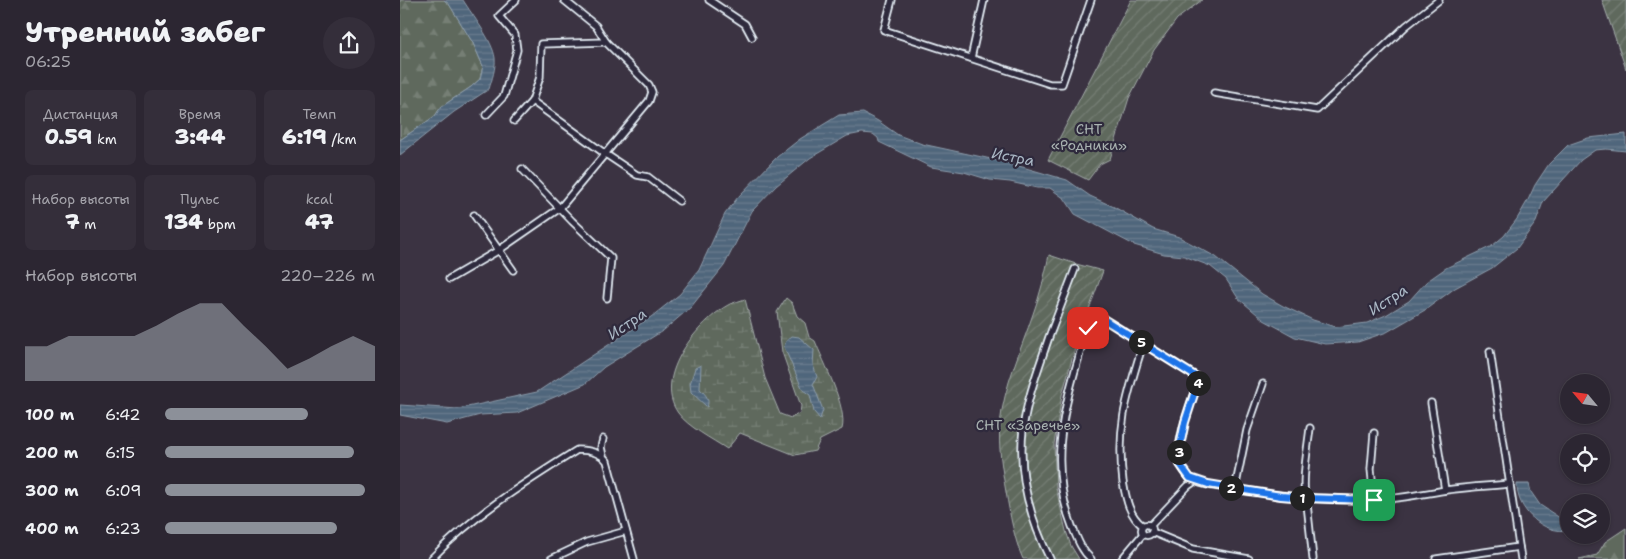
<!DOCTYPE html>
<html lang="ru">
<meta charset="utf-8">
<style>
body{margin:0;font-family:"Shantell Sans",sans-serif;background:#342e3a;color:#f1f3f6;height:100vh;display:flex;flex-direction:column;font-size:19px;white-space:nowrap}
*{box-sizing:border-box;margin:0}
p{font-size:16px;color:#a6a5ac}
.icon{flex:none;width:28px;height:28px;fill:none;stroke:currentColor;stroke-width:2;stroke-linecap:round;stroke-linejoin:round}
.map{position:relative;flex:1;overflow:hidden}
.drawer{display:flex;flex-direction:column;background:#2c2632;width:400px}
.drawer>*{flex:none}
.needle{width:32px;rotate:299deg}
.tools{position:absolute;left:1160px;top:374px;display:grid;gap:10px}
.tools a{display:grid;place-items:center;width:50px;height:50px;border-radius:50%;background:#2c2632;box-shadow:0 1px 4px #0004,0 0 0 1px #48434d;font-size:25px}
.pin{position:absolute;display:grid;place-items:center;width:42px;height:42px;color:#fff;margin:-21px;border-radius:10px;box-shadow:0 2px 8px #0006}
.km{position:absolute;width:25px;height:25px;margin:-12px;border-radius:50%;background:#222;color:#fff;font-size:14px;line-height:25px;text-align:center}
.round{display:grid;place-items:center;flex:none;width:52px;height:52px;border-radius:26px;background:#342e3a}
.summary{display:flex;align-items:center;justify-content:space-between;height:85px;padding:0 25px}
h1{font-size:28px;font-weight:800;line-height:38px}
.stats{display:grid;grid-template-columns:repeat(3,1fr);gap:8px;height:85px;padding:5px 25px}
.stats div{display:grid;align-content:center;border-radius:8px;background:#342e3a;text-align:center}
.stats b{font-size:21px;font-weight:800}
.stats small{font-size:14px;font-weight:400}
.stats p{font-size:14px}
.chart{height:140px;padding:10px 25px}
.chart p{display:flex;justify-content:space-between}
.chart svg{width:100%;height:90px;margin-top:5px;fill:#8c9099;opacity:.7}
ul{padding:0 25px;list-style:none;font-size:16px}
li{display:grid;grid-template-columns:80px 60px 1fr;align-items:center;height:38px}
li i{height:12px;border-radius:6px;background:#8c9099}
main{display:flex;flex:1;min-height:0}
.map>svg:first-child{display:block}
.forest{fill:url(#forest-firs);stroke:#a4adaa}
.wetland{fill:url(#wetland-marsh);stroke:#a4adaa}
.garden{fill:url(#garden-furrows);stroke:#a4adaa}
.water{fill:url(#water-rules);stroke:#8d9ead}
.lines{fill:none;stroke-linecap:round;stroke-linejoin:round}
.minor-casing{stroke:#e8f1f8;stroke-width:9}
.minor{stroke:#2f2a3d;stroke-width:5.5}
.route-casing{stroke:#fff;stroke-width:10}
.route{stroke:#1a73e8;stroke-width:6}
.labels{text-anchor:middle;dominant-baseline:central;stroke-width:4.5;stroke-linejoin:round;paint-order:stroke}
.park-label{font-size:14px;fill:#aab4b2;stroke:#2f2a3d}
.water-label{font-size:15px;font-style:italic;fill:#abb9c6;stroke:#2f2a3d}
</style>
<main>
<section class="drawer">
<div class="summary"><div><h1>Утренний забег</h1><p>06:25</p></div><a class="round"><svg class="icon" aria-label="share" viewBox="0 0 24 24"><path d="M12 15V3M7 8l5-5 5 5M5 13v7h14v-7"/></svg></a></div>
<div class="stats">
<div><p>Дистанция</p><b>0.59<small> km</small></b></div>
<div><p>Время</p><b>3:44</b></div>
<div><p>Темп</p><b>6:19<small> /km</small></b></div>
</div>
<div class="stats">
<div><p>Набор высоты</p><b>7<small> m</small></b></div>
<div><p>Пульс</p><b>134<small> bpm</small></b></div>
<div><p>kcal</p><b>47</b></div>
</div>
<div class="chart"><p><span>Набор высоты</span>220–226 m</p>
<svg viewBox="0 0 160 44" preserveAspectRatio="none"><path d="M0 44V27L10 27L20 22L30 22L40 22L50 22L60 17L70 11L80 6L90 6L100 17L110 27L120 38L130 33L140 27L150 22L160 27V44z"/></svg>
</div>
<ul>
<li><b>100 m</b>6:42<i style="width:68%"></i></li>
<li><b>200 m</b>6:15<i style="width:90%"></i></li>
<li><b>300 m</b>6:09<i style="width:95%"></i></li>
<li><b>400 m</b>6:23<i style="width:82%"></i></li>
</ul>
</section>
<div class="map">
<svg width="1226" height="559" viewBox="0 0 1226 559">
<defs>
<pattern id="forest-firs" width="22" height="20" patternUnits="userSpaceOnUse" patternTransform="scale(1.25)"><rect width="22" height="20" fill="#5f695d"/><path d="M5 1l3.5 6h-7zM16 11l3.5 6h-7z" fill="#767f75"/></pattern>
<pattern id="wetland-marsh" width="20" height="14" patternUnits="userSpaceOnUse" patternTransform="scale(1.25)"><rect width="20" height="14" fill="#5f695d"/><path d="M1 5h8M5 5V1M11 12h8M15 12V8" fill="none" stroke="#767f75"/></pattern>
<pattern id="garden-furrows" width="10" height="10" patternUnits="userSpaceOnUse" patternTransform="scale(1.25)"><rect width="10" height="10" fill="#5f695d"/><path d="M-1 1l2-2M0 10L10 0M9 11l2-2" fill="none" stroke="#767f75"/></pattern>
<pattern id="water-rules" width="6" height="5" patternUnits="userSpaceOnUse" patternTransform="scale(1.25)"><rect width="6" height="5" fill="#50667b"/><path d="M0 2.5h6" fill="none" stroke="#697c8e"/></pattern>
</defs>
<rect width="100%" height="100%" fill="#3b3342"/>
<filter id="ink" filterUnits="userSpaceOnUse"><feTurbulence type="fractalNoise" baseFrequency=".02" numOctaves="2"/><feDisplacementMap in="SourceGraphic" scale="10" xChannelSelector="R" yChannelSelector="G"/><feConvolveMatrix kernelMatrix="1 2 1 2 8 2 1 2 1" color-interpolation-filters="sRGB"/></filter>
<g filter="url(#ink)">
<g class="forest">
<polygon points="0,0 44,0 49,4 73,43 83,66 80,79 71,87 41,107 35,116 0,140"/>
<polygon points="1226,528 1226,559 1179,559 1197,555 1205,542"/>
</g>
<path class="wetland" d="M386,298l6,5 5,13 8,7 4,14 6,4c8,20 33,68 27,88l-22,11 -5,11 -20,4 -55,-22 -13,16c-15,-10 -39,-22 -49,-36 -26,-36 21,-93 52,-109 5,-2 10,-3 15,-5l20,79 15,36 11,4 9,-5 1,-7 -19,-54 -5,-40z"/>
<g class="garden">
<polygon points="731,0 802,0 777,19 754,50 729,98 710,159 700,164 688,180 648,160"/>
<polygon points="1202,0 1226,0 1226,69"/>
<path d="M649,255l27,9 27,7 -28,77 -13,47 -8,49 2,44 10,43 5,15 8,13h-56c-9,-20 -13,-45 -17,-67 -4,-23 -8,-45 -6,-68 4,-38 21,-74 33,-110 7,-19 12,-39 16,-59z"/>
</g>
<g class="water">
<path d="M44,0h19c9,15 30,41 32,58 1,10 -3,21 -6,31l-35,23 -54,43v-15l35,-24 6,-9 30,-20 9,-8 3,-13 -10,-23 -24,-39z"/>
<polygon points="463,113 478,121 498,135 522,144 605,162 667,180 690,196 714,207 753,229 779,237 816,257 862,294 883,306 913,320 936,327 967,323 986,315 1009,301 1026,282 1046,268 1092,246 1104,236 1117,219 1128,200 1135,185 1149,164 1168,145 1188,138 1226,134 1226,151 1206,149 1195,150 1181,160 1143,202 1136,222 1117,248 1092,268 1055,288 1025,310 987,332 958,342 925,344 895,337 864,320 838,298 826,279 810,266 784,256 764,254 734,245 675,214 665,199 650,188 637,188 610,182 590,180 564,172 531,167 479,142 478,138 473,134 462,133 447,136 410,158 376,186 352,211 324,266 291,307 264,330 204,367 185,384 117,413 80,415 47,424 0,415 0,405 58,409 137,392 251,317 280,294 299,270 325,214 338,197 377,157 400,139 439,115"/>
<polygon points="392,336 399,337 414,350 413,365 417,377 413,384 423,410 420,419 414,412 410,395 403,390 384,347 386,341"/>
<path d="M301,365l-1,24c6,6 10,10 7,18l-16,-15 -1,-8 5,-16z"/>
<path d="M1117,484h12l2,8 9,13 23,15 6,-1v11c-26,5 -53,-21 -52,-46z"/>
</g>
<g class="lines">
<g class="minor-casing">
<g id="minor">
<polyline points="309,0 345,24 352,37"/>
<polyline points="492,0 484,30 650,84 662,84 691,0"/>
<polyline points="571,58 584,0"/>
<polyline points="814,93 917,110 1006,26 1039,0"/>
<polyline points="132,101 204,153 237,175 248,177 279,201"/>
<polyline points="86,115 104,96 117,50 115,35 99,16 116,0"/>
<polyline points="114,121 132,101 140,77 141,44 206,42 196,26 164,0"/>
<polyline points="122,169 172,221 211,258 207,298"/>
<polyline points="74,215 113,270"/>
<polyline points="49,279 99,250 160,208 249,101 252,92 249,85 206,42"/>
<path d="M743,344c-16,52 -27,83 -20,138 3,16 6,34 20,44"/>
<polyline points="1090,351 1121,559"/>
<polyline points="1031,403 1045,490"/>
<path d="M910,428c-2,19 -10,59 -3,76l6,55"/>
<polyline points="974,433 971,469 974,500"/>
<polyline points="203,439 201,447 203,456"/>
<polyline points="835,489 847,430 863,384"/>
<circle cx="747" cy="530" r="5.5"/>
<polyline points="750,526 788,486 795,481"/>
<polyline points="752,532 793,549 849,559"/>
<path d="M31,559c42,-44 95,-77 146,-109 10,0 23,2 30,11l27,98"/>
<polyline points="151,559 187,542 226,531"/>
<path d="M650,559c-20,-40 -32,-85 -27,-130 4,-31 16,-62 26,-92 9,-23 17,-45 26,-68"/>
<path d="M691,559c-10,-9 -14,-21 -19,-33 -22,-57 -11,-109 6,-166 4,-15 7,-33 19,-45l98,61 3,6c-6,16 -24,66 -18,81 1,4 7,12 10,15 9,7 26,8 37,10 49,8 98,13 147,12 24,-1 48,-6 72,-10 21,-3 42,-4 64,-6"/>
<polyline points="722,559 743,534"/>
<polyline points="1036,559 1119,547"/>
</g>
</g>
<use href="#minor" class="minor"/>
</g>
</g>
<g class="lines" filter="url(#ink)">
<g class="route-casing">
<polyline id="route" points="688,328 691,321 697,315 795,376 798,382 785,422 778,456 780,464 790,478 808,484 881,496 905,498 974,500"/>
</g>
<use href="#route" class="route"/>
</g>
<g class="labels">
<g class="park-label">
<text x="689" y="129">СНТ<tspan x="689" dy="16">«Родники»</tspan></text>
<text x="628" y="425">СНТ «Заречье»</text>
</g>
<g class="water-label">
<text transform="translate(613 157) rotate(11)">Истра</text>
<text transform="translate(988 300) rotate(-33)">Истра</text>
<text transform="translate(227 324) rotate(-34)">Истра</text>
</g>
</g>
</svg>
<div class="tools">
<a><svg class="needle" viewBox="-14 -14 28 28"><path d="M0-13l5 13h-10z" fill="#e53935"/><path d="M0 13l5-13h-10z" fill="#a6a5ac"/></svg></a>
<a><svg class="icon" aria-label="locate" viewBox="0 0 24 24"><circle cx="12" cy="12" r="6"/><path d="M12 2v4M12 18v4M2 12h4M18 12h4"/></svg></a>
<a><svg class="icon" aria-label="layers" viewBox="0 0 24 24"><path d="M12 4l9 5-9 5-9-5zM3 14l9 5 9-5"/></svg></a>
</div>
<div class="pin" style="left:974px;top:500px;background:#1e9e55"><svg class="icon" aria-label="arrive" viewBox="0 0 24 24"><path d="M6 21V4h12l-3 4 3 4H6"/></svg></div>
<div class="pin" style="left:688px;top:328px;background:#d93025"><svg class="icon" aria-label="check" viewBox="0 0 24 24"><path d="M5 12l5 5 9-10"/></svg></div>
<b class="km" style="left:902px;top:498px">1</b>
<b class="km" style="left:831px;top:488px">2</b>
<b class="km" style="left:779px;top:452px">3</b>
<b class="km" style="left:798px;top:383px">4</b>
<b class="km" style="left:741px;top:342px">5</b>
</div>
</main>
